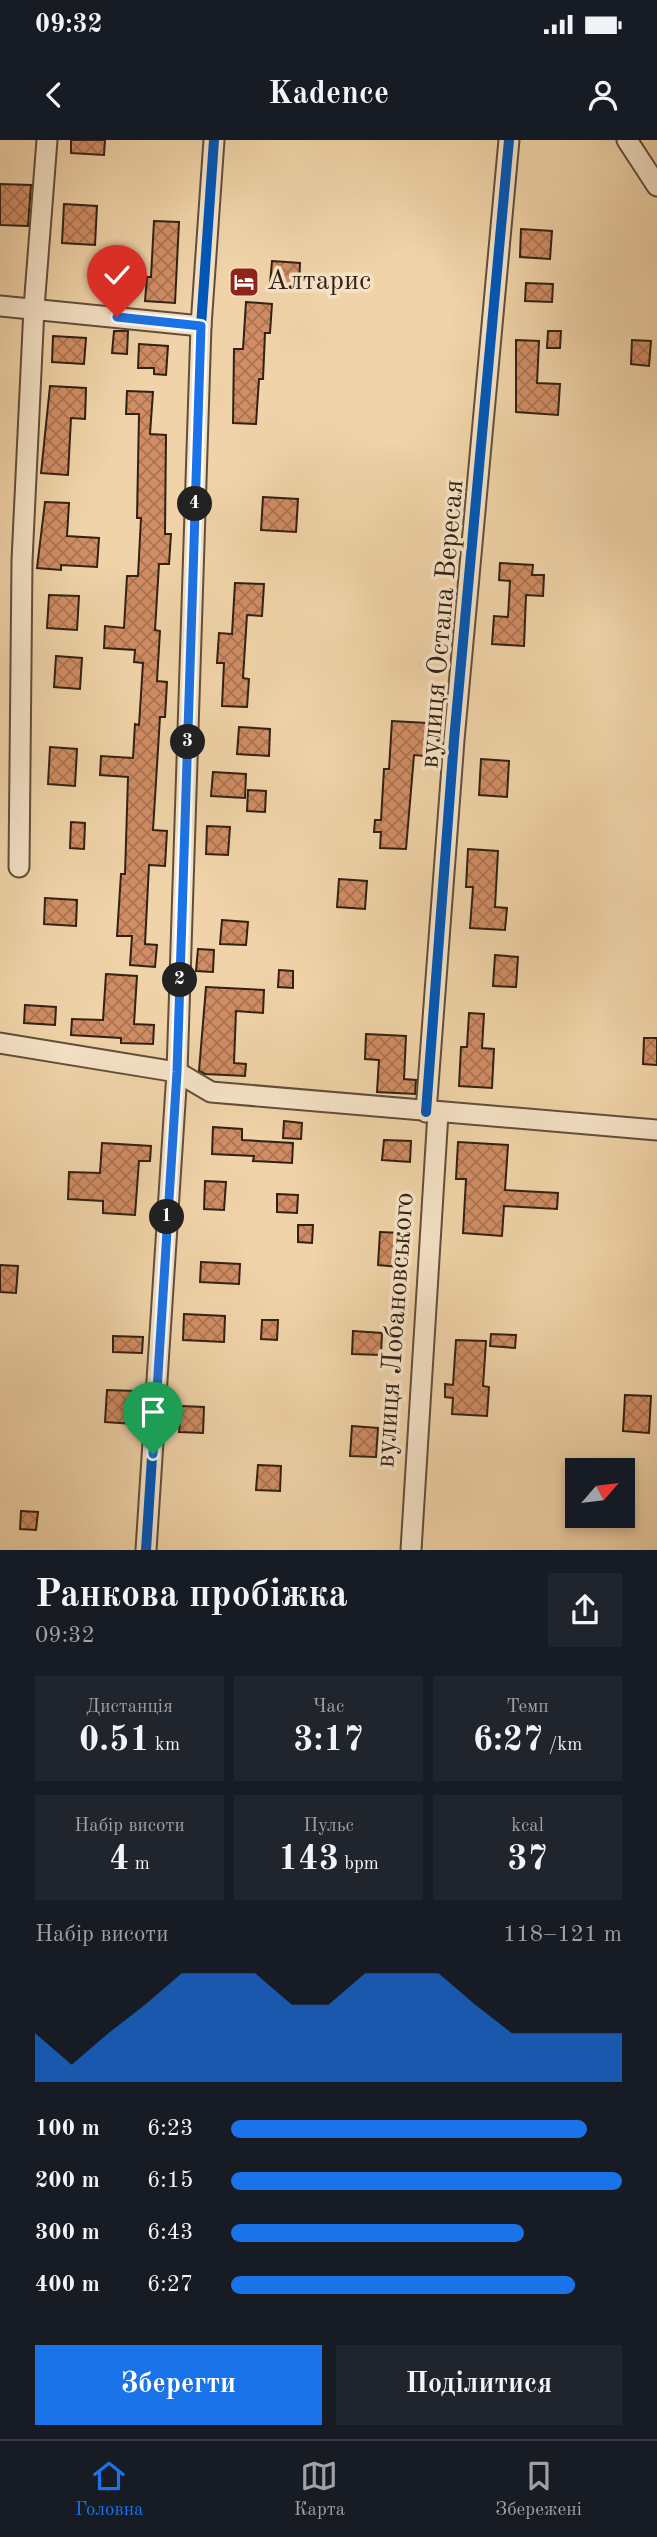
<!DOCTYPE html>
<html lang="uk">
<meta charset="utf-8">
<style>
body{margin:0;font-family:"Old Standard TT",serif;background:#20242c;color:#f1f3f6;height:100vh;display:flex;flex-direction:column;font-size:26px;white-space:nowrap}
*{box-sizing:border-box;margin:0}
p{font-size:23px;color:#9ea1a6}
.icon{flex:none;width:38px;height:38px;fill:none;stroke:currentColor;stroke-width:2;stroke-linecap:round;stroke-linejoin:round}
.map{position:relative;height:1410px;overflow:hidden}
.side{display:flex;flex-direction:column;background:#171b24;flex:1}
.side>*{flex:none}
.needle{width:46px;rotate:62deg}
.controls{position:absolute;left:565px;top:1318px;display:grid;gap:14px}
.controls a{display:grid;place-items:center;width:70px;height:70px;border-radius:0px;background:#171b24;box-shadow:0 4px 10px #0003;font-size:35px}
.pin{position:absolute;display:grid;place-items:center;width:60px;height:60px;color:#fff;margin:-72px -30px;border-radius:50% 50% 50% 0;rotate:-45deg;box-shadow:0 0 7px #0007}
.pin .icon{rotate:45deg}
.km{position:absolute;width:35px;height:35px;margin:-18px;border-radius:50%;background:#222;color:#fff;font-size:19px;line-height:35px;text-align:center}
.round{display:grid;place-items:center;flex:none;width:74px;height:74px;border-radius:0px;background:#20242c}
.headline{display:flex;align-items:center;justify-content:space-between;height:119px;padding:0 35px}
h1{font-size:38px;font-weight:700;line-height:52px}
.metrics{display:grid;grid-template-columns:repeat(3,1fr);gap:10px;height:119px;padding:7px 35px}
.metrics div{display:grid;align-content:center;border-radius:0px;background:#20242c;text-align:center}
.metrics b{font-size:35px;font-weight:700}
.metrics small{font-size:19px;font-weight:400}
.metrics p{font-size:19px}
.chart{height:196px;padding:14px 35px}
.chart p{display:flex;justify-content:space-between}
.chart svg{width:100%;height:126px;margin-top:7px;fill:#1a73e8;opacity:.7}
.action{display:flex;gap:14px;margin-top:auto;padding:14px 35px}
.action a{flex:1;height:80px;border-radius:0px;background:#1a73e8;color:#fff;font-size:28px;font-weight:700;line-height:80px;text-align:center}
.action a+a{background:#20242c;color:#f1f3f6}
ul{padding:0 35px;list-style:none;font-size:23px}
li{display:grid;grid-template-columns:112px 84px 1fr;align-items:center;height:52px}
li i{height:18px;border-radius:9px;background:#1a73e8}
.status{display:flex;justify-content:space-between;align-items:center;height:49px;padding:0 35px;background:#171b24;direction:ltr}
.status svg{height:19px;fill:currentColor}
header{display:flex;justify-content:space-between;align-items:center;height:91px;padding:0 35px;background:#171b24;font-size:32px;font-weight:700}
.dock{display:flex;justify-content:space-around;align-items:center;height:98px;border-top:2px solid #363941;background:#171b24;font-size:19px;color:#9ea1a6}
.dock a{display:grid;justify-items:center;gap:4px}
.dock .active{color:#1a73e8}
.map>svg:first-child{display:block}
.building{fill:url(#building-cross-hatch);stroke:#312115;stroke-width:2}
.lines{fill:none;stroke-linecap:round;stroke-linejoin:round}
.street-casing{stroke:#614e3a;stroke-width:23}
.street{stroke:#f5e2c6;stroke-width:19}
.cycleway-casing{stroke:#f5e2c6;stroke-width:15}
.cycleway{stroke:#0057b8;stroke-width:10}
.route-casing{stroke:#fff;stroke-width:14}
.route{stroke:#1a73e8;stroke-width:9}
.labels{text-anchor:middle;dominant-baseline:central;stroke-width:7;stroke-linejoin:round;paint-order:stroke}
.poi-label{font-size:28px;fill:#312115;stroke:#f5e2c6;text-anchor:start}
.street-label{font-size:28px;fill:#312115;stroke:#f5e2c6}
</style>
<div class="status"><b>09:32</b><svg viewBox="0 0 49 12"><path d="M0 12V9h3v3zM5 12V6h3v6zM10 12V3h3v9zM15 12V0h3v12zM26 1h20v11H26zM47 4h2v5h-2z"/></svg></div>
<header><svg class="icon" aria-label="back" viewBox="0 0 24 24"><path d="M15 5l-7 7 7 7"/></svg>Kadence<svg class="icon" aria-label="person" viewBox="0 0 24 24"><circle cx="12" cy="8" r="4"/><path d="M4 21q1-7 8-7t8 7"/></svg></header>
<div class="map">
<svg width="657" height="1410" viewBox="0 0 657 1410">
<defs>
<pattern id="building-cross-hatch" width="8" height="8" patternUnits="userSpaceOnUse" patternTransform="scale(1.75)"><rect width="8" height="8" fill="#d18d64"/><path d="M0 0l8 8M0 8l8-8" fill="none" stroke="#aa7351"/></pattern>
</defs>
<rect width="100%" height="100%" fill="#f0d3a8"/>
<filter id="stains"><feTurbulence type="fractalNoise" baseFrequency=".00286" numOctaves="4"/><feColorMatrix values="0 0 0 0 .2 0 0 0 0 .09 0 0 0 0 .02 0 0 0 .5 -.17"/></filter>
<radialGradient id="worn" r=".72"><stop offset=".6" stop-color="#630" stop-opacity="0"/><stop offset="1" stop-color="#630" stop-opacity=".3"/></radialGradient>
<g class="building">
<polygon points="71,0 105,0 104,15 71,13"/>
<polygon points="0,44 31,45 28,86 0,85"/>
<polygon points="64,64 97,66 95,105 62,103"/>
<polygon points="154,81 179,82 175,163 145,161 147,137 151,137"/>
<polygon points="521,89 552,91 550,119 520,117"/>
<polygon points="272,121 300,123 299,145 270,144"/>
<polygon points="109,143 122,144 121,157 108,156"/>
<polygon points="526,143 553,144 552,162 525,161"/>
<polygon points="246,162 272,164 270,193 265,193 263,239 259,239 256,284 233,283 234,209 243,209"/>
<polygon points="114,191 128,191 127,214 112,213"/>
<polygon points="548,191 561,191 560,208 547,208"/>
<polygon points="53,196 86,198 84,224 52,222"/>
<polygon points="516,200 539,201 537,243 560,244 558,275 516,272"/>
<polygon points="632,200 651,201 649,226 631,224"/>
<polygon points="139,204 168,206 166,235 154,234 154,228 138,228"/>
<polygon points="50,246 86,248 85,279 71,278 68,335 41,333"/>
<polygon points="127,251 153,252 150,294 166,295 165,394 171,394 169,424 159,424 155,490 160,491 157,541 167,542 165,577 160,577 153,690 167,691 165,726 149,725 145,804 157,805 155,827 130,825 132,796 117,796 121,734 125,734 128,637 100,635 101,616 133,618 135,584 139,585 143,523 134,522 135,510 104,508 105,486 124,488 127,436 138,436 141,378 137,378 139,274 126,274"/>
<polygon points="263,357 298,359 296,392 261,390"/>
<polygon points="45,362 69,363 67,396 99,398 97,427 61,425 61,430 37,428"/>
<polygon points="500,423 533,425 532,435 544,435 543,456 526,455 524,506 492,504 494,476 508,477 510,441 499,440"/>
<polygon points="235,443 264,444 262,476 247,475 243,538 249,539 247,567 222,566 224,523 217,523 219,493 232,494"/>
<polygon points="49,455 79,456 77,490 47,488"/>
<polygon points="56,516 82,518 80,549 54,547"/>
<polygon points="392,581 427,583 425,616 414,615 406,709 380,708 381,692 374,692 375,680 381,680 384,629 389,629"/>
<polygon points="239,587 270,589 269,616 237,614"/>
<polygon points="50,607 77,609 75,646 48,644"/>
<polygon points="481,619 509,621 507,657 479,655"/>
<polygon points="213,632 246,634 245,658 211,656"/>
<polygon points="248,650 266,651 265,672 247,671"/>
<polygon points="71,682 85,683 84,709 70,708"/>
<polygon points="207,686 230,687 228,715 206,714"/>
<polygon points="468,709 498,711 495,767 507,768 505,790 470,788 473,747 466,747"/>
<polygon points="339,739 367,741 365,769 337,767"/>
<polygon points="45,758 77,760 76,786 44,784"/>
<polygon points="222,780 248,782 246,805 220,804"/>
<polygon points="198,809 214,810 213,832 196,831"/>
<polygon points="495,815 518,817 516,847 493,846"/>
<polygon points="279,830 293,831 293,848 278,847"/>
<polygon points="106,834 137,836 134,884 154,885 153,904 121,903 121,898 71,895 72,879 103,880"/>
<polygon points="206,847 264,850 263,873 236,871 234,923 246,924 245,936 205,934 199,931"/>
<polygon points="25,865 56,867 55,885 24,883"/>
<polygon points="469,873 484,874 482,908 494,909 492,948 459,946 461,907 467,907"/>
<polygon points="366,894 406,896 404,939 416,940 415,954 377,952 379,920 365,919"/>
<polygon points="644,898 657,898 657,925 643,924"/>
<polygon points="284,981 302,983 301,999 283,998"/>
<polygon points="213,987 242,989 242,1000 293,1003 292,1023 253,1021 254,1016 212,1014"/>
<polygon points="384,1000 411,1001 410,1022 382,1020"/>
<polygon points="458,1002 508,1005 505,1050 558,1053 557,1069 504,1066 502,1096 463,1093 466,1039 456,1039"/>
<polygon points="102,1003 151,1006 150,1021 139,1021 135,1075 103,1073 103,1061 68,1059 69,1032 100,1033"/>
<polygon points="205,1041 226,1042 224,1070 204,1069"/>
<polygon points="277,1054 298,1055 297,1073 277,1072"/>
<polygon points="298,1085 313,1085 312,1103 298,1102"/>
<polygon points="380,1092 401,1093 399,1127 378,1125"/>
<polygon points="201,1122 240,1124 239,1144 200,1142"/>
<polygon points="0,1125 18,1126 16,1153 0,1152"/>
<polygon points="184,1174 225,1176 224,1202 183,1200"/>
<polygon points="262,1180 278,1180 277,1200 261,1199"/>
<polygon points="353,1191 382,1193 381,1215 352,1214"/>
<polygon points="491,1194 516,1195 515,1208 490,1206"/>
<polygon points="113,1196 143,1197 142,1213 113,1212"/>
<polygon points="456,1200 486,1201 483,1246 489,1247 487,1276 452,1274 453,1258 445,1257 445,1244 453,1245"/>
<polygon points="107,1250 136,1251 134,1284 105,1282"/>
<polygon points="625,1255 651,1256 649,1293 623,1291"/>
<polygon points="181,1266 204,1267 203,1293 179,1292"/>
<polygon points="352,1286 378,1288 376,1317 350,1316"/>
<polygon points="258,1325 281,1326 280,1351 256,1350"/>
<polygon points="21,1371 38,1372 36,1390 20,1389"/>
</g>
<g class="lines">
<g class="street-casing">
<g id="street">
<polyline points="627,0 657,46"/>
<polyline points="0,166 201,186"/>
<polyline points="19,727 22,421 34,168 47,0"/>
<polyline points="0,903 177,932 211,952 657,990"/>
<polyline points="426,972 454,600 509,0"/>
<polyline points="146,1410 177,932 201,186 214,0"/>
<polyline points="411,1410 438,973"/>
</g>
</g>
<use href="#street" class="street"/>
<g class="cycleway-casing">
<g id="cycleway">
<polyline points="426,972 454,600 509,0"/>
<polyline points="146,1410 177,932 201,186 214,0"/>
</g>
</g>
<use href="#cycleway" class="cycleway"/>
</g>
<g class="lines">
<g class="route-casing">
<polyline id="route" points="117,177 201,186 177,932 153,1314"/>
</g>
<use href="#route" class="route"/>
</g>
<defs>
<g id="hotel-square" transform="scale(1.575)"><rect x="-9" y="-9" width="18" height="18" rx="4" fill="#8f2418" stroke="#f5e2c6"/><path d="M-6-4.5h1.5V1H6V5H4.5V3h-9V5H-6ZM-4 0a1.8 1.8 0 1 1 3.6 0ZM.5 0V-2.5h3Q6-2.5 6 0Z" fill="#fff"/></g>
</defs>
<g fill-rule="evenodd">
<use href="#hotel-square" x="244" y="142"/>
</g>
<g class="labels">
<g class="poi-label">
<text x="267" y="142">Алтарис</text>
</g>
<g class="street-label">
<text transform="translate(443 484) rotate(-85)">вулиця Остапа Вересая</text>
<text transform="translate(396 1190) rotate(-86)">вулиця Лобановського</text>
</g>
</g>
<rect width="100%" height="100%" filter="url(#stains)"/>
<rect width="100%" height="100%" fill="url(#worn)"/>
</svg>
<div class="controls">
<a><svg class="needle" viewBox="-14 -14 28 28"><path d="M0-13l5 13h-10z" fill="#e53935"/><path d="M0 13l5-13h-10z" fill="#9ea1a6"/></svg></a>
</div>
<div class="pin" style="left:153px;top:1314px;background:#1e9e55"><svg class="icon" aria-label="arrive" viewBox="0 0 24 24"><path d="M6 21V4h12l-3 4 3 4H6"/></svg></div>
<div class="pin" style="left:117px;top:177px;background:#d93025"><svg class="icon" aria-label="check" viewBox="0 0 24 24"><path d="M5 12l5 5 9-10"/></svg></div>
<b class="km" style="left:167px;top:1077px">1</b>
<b class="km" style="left:180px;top:840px">2</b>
<b class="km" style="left:188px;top:602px">3</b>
<b class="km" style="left:195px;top:364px">4</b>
</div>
<section class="side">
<div class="headline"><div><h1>Ранкова пробіжка</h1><p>09:32</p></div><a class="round"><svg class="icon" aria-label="share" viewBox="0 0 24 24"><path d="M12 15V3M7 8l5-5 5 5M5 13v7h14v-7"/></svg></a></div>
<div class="metrics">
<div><p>Дистанція</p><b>0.51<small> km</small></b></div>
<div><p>Час</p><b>3:17</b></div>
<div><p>Темп</p><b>6:27<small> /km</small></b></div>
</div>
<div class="metrics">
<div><p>Набір висоти</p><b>4<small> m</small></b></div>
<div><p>Пульс</p><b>143<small> bpm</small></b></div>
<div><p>kcal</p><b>37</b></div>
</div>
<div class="chart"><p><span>Набір висоти</span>118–121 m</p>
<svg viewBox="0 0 160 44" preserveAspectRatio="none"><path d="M0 44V27L10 38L20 27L30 17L40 6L50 6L60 6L70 17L80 17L90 6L100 6L110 6L120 17L130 27L140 27L150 27L160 27V44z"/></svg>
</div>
<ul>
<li><b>100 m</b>6:23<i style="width:91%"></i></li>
<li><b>200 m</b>6:15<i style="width:100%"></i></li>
<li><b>300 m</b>6:43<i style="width:75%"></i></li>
<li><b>400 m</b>6:27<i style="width:88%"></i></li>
</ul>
<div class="action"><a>Зберегти</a><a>Поділитися</a></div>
</section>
<nav class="dock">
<a class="active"><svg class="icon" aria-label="home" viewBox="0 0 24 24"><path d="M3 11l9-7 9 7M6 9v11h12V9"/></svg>Головна</a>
<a><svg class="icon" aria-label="map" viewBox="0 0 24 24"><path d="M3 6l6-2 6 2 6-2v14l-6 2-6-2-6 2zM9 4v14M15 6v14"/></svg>Карта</a>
<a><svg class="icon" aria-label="saved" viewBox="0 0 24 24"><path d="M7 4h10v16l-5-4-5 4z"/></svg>Збережені</a>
</nav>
